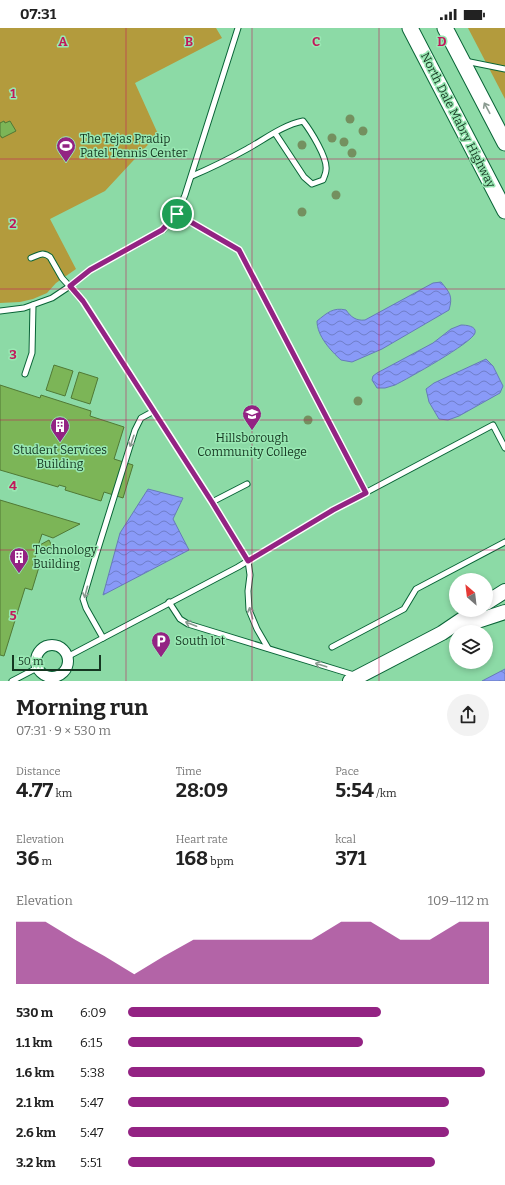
<!DOCTYPE html>
<meta charset="utf-8">
<style>
body{margin:0;font-family:Bitter,serif;background:#f2f2f2;color:#222;height:100vh;display:flex;flex-direction:column;font-size:15px;white-space:nowrap}
*{box-sizing:border-box;margin:0}
p{font-size:13px;color:#767676}
.icon{flex:none;width:22px;height:22px;fill:none;stroke:currentColor;stroke-width:2;stroke-linecap:round;stroke-linejoin:round}
.map{position:relative;height:653px;overflow:hidden}
.drawer{display:flex;flex-direction:column;background:#fff;flex:1}
.drawer>*{flex:none}
.needle{width:26px;rotate:332deg}
.tools{position:absolute;left:449px;top:545px;display:grid;gap:8px}
.tools a{display:grid;place-items:center;width:44px;height:44px;border-radius:50%;background:#fff;box-shadow:0 2px 6px #0003;font-size:20px}
.scale{position:absolute;left:12px;bottom:10px;width:89px;box-sizing:border-box;padding-left:4px;border:2px solid #153621;border-top:0;font-size:11px;line-height:14px;white-space:nowrap;color:#153621;-webkit-text-stroke:3px #99e8b3;paint-order:stroke}
.pin{position:absolute;display:grid;place-items:center;width:34px;height:34px;color:#fff;margin:-17px;border:2px solid #fff;border-radius:50%;box-shadow:0 1px 4px #0007}
.round{display:grid;place-items:center;flex:none;width:42px;height:42px;border-radius:21px;background:#f2f2f2}
.head{display:flex;align-items:center;justify-content:space-between;height:68px;padding:0 16px}
h1{font-size:22px;font-weight:700;line-height:30px}
.figures{display:grid;grid-template-columns:repeat(3,1fr);gap:6px;height:68px;padding:4px 16px}
.figures div{display:grid;align-content:center}
.figures b{font-size:20px;font-weight:700}
.figures small{font-size:11px;font-weight:400}
.figures p{font-size:11px}
.chart{height:112px;padding:8px 16px}
.chart p{display:flex;justify-content:space-between}
.chart svg{width:100%;height:72px;margin-top:4px;fill:#932383;opacity:.7}
ul{padding:0 16px;list-style:none;font-size:13px}
li{display:grid;grid-template-columns:64px 48px 1fr;align-items:center;height:30px}
li i{height:10px;border-radius:5px;background:#932383}
.status{display:flex;justify-content:space-between;align-items:center;height:28px;padding:0 20px;background:#fff;direction:ltr}
.status svg{height:11px;fill:currentColor}
.map>svg:first-child{display:block}
.garden{fill:#b39b3d}
.water{fill:url(#water-waves);stroke:#667cb8}
.building{fill:#7cb557;stroke:#507935}
.lines{fill:none;stroke-linecap:round;stroke-linejoin:round}
.lane-casing{stroke:#096437;stroke-width:7}
.street-casing{stroke:#096437;stroke-width:12}
.secondary-casing{stroke:#096437;stroke-width:16}
.primary-casing{stroke:#096437;stroke-width:17}
.lane{stroke:#fff;stroke-width:5}
.street{stroke:#fff;stroke-width:10}
.secondary{stroke:#fff;stroke-width:14}
.primary{stroke:#fff;stroke-width:15}
.tree{fill:#74905f}
.oneway{stroke:#8a9a90}
.route-casing{stroke:#fff;stroke-width:8}
.route{stroke:#932383;stroke-width:5}
.grid{fill:none;stroke:#c2185b;stroke-width:1;stroke-opacity:0.55}
.labels{text-anchor:middle;dominant-baseline:central;stroke-width:3;stroke-linejoin:round;paint-order:stroke}
.street-label{font-size:12px;fill:#153621;stroke:#99e8b3}
.poi-label{font-size:12px;fill:#153621;stroke:#99e8b3;text-anchor:start}
.grid-label{font-size:13px;text-anchor:middle;font-weight:bold;fill:#c2185b;stroke:#99e8b3;stroke-width:3;stroke-linejoin:round;paint-order:stroke}
</style>
<div class="status"><b>07:31</b><svg viewBox="0 0 49 12"><path d="M0 12V9h3v3zM5 12V6h3v6zM10 12V3h3v9zM15 12V0h3v12zM26 1h20v11H26zM47 4h2v5h-2z"/></svg></div>
<div class="map">
<svg width="505" height="653" viewBox="0 0 505 653">
<defs>
<pattern id="water-waves" width="16" height="10" patternUnits="userSpaceOnUse"><rect width="16" height="10" fill="#899af8"/><path d="M0 5q4-4 8 0t8 0" fill="none" stroke="#6f7ec8"/></pattern>
</defs>
<rect width="100%" height="100%" fill="#8cdaa6"/>
<g class="garden">
<polygon points="0,0 216,0 222,10 135,55 158,106 105,163 50,191 76,241 56,255 47,265 33,271 20,274 0,275"/>
<polygon points="468,0 505,0 505,71"/>
</g>
<g class="water">
<path d="M441,254c9,11 12,14 8,28l-67,39 -30,13 -11,-2c-10,-9 -24,-24 -24,-39 10,-8 16,-14 29,-11 5,7 10,11 19,10l68,-37z"/>
<path d="M461,297c5,0 16,1 14,8 -3,10 -68,46 -80,52l-10,3h-8l-5,-8 1,-4 4,-3 56,-30 18,-14z"/>
<polygon points="486,331 493,338 503,358 500,365 459,388 448,392 439,391 429,374 426,361 434,355"/>
<polygon points="148,461 183,470 173,491 189,522 103,567 120,505"/>
<polygon points="505,641 505,653 482,653"/>
</g>
<g class="building">
<polygon points="4,93 5,95 10,93 16,103 2,110 1,108 0,108 0,95"/>
<polygon points="54,337 73,343 65,368 46,362"/>
<polygon points="79,344 98,350 90,376 71,370"/>
<polygon points="0,357 40,370 41,367 91,383 90,388 124,399 114,431 133,437 123,470 104,464 101,473 65,462 66,459 59,457 58,459 0,442"/>
<polygon points="0,472 80,496 53,510 42,506 38,518 49,512 52,518 36,526 33,537 39,539 32,562 25,560 4,628 0,627"/>
</g>
<g class="lines">
<g class="lane-casing">
<g id="lane">
<polyline points="465,33 505,41"/>
<path d="M192,148c19,-8 37,-17 55,-27 18,-10 36,-24 56,-28 7,9 25,37 23,49 0,3 -2,7 -3,10l-11,4 -8,-7 -29,-44"/>
<polyline points="177,186 239,222 366,465"/>
<path d="M31,230c8,-3 12,-7 19,-1l12,21 21,23 129,201 36,59 2,14 -2,16 1,19 8,19 11,19"/>
<polyline points="0,283 24,280 52,270 70,258 90,242 163,202 177,186 185,167 238,0"/>
<polyline points="25,346 32,325 33,277"/>
<polyline points="212,474 247,456"/>
<polyline points="169,574 180,591 188,596 354,647"/>
<polyline points="103,610 86,580 83,571 96,527 135,402 141,390 154,383"/>
<polyline points="332,619 404,581 416,561 505,514"/>
<polyline points="67,629 238,539 333,482 493,397 505,420"/>
<polyline points="12,653 37,640"/>
</g>
</g>
<g class="street-casing">
<circle id="street" cx="52" cy="633" r="16"/>
</g>
<g class="secondary-casing">
<g id="secondary">
<polyline points="486,575 505,563"/>
<polyline points="459,599 505,584"/>
<polyline points="350,653 442,605 476,582"/>
</g>
</g>
<g class="primary-casing">
<g id="primary">
<polyline points="410,0 505,183"/>
<polyline points="445,0 505,115"/>
</g>
</g>
<use href="#lane" class="lane"/>
<use href="#street" class="street"/>
<use href="#secondary" class="secondary"/>
<use href="#primary" class="primary"/>
</g>
<g class="tree">
<circle cx="350" cy="91" r="4.5"/>
<circle cx="363" cy="103" r="4.5"/>
<circle cx="332" cy="110" r="4.5"/>
<circle cx="344" cy="114" r="4.5"/>
<circle cx="302" cy="117" r="4.5"/>
<circle cx="352" cy="125" r="4.5"/>
<circle cx="336" cy="167" r="4.5"/>
<circle cx="302" cy="184" r="4.5"/>
<circle cx="358" cy="373" r="4.5"/>
<circle cx="308" cy="392" r="4.5"/>
</g>
<defs><path id="oneway-shaft" d="M-6 0H5M1.5-3L5.5 0L1.5 3" fill="none" stroke-width="1.6" stroke-linecap="round" stroke-linejoin="round"/></defs>
<g class="oneway">
<use href="#oneway-shaft" transform="translate(487 80) rotate(-118)"/>
<use href="#oneway-shaft" transform="translate(132 413) rotate(109)"/>
<use href="#oneway-shaft" transform="translate(86 564) rotate(105)"/>
<use href="#oneway-shaft" transform="translate(251 585) rotate(-106)"/>
<use href="#oneway-shaft" transform="translate(191 596) rotate(-159)"/>
<use href="#oneway-shaft" transform="translate(321 637) rotate(-162)"/>
</g>
<g class="lines">
<g class="route-casing">
<polygon id="route" points="177,186 239,222 366,465 333,482 248,533 212,474 83,273 70,258 90,242 162,202"/>
</g>
<use href="#route" class="route"/>
</g>
<path class="grid" d="M126,0v653M252,0v653M379,0v653M0,131h505M0,261h505M0,392h505M0,522h505"/>
<defs>
<g id="stadium-pin" transform="scale(1)"><path d="M0 17L-7.5 6A9.5 9.5 0 1 1 7.5 6Z" fill="#932383" stroke="#99e8b3"/><path d="M0-5a6.5 5 0 1 0 0 10a6.5 5 0 1 0 0-10ZM-3.5-1.8h7v3.6h-7Z" fill="#fff"/></g>
<g id="university-pin" transform="scale(1)"><path d="M0 17L-7.5 6A9.5 9.5 0 1 1 7.5 6Z" fill="#932383" stroke="#99e8b3"/><path d="M0-5L7-2L0 1L-7-2ZM-4 1L0 2.5L4 1V4Q0 6-4 4Z" fill="#fff"/></g>
<g id="building-pin" transform="scale(1)"><path d="M0 17L-7.5 6A9.5 9.5 0 1 1 7.5 6Z" fill="#932383" stroke="#99e8b3"/><path d="M-4-6H4V6H1V3H-1V6H-4ZM-2.5-4.3h1.7v1.8h-1.7ZM.8-4.3h1.7v1.8H.8ZM-2.5-1h1.7V.8h-1.7ZM.8-1h1.7V.8H.8Z" fill="#fff"/></g>
<g id="parking-pin" transform="scale(1)"><path d="M0 17L-7.5 6A9.5 9.5 0 1 1 7.5 6Z" fill="#932383" stroke="#99e8b3"/><path d="M-3.5-5.5H1a3.5 3.5 0 0 1 0 7H-1V5.5H-3.5ZM-1-3.4V-.6H.8a1.4 1.4 0 0 0 0-2.8Z" fill="#fff"/></g>
</defs>
<g fill-rule="evenodd">
<use href="#stadium-pin" x="66" y="118"/>
<use href="#university-pin" x="252" y="386"/>
<use href="#building-pin" x="60" y="398"/>
<use href="#building-pin" x="19" y="529"/>
<use href="#parking-pin" x="161" y="613"/>
</g>
<g class="labels">
<g class="street-label">
<text transform="translate(458 92) rotate(63)">North Dale Mabry Highway</text>
</g>
<g class="poi-label">
<text x="80" y="111">The Tejas Pradip<tspan x="80" dy="14">Patel Tennis Center</tspan></text>
<text x="252" y="410" text-anchor="middle">Hillsborough<tspan x="252" dy="14">Community College</tspan></text>
<text x="60" y="422" text-anchor="middle">Student Services<tspan x="60" dy="14">Building</tspan></text>
<text x="33" y="522">Technology<tspan x="33" dy="14">Building</tspan></text>
<text x="175" y="613">South lot</text>
</g>
</g>
<g class="grid-label">
<text x="63" y="18">A</text>
<text x="189" y="18">B</text>
<text x="316" y="18">C</text>
<text x="442" y="18">D</text>
<text x="13" y="70">1</text>
<text x="13" y="200">2</text>
<text x="13" y="331">3</text>
<text x="13" y="462">4</text>
<text x="13" y="592">5</text>
</g>
</svg>
<div class="tools">
<a><svg class="needle" viewBox="-14 -14 28 28"><path d="M0-13l5 13h-10z" fill="#e53935"/><path d="M0 13l5-13h-10z" fill="#767676"/></svg></a>
<a><svg class="icon" aria-label="layers" viewBox="0 0 24 24"><path d="M12 4l9 5-9 5-9-5zM3 14l9 5 9-5"/></svg></a>
</div>
<div class="scale">50 m</div>
<div class="pin" style="left:177px;top:186px;background:#1e9e55"><svg class="icon" aria-label="arrive" viewBox="0 0 24 24"><path d="M6 21V4h12l-3 4 3 4H6"/></svg></div>
</div>
<section class="drawer">
<div class="head"><div><h1>Morning run</h1><p>07:31 · 9 × 530 m</p></div><a class="round"><svg class="icon" aria-label="share" viewBox="0 0 24 24"><path d="M12 15V3M7 8l5-5 5 5M5 13v7h14v-7"/></svg></a></div>
<div class="figures">
<div><p>Distance</p><b>4.77<small> km</small></b></div>
<div><p>Time</p><b>28:09</b></div>
<div><p>Pace</p><b>5:54<small> /km</small></b></div>
</div>
<div class="figures">
<div><p>Elevation</p><b>36<small> m</small></b></div>
<div><p>Heart rate</p><b>168<small> bpm</small></b></div>
<div><p>kcal</p><b>371</b></div>
</div>
<div class="chart"><p><span>Elevation</span>109–112 m</p>
<svg viewBox="0 0 160 44" preserveAspectRatio="none"><path d="M0 44V6L10 6L20 17L30 27L40 38L50 27L60 17L70 17L80 17L90 17L100 17L110 6L120 6L130 17L140 17L150 6L160 6V44z"/></svg>
</div>
<ul>
<li><b>530 m</b>6:09<i style="width:70%"></i></li>
<li><b>1.1 km</b>6:15<i style="width:65%"></i></li>
<li><b>1.6 km</b>5:38<i style="width:99%"></i></li>
<li><b>2.1 km</b>5:47<i style="width:89%"></i></li>
<li><b>2.6 km</b>5:47<i style="width:89%"></i></li>
<li><b>3.2 km</b>5:51<i style="width:85%"></i></li>
</ul>
</section>
